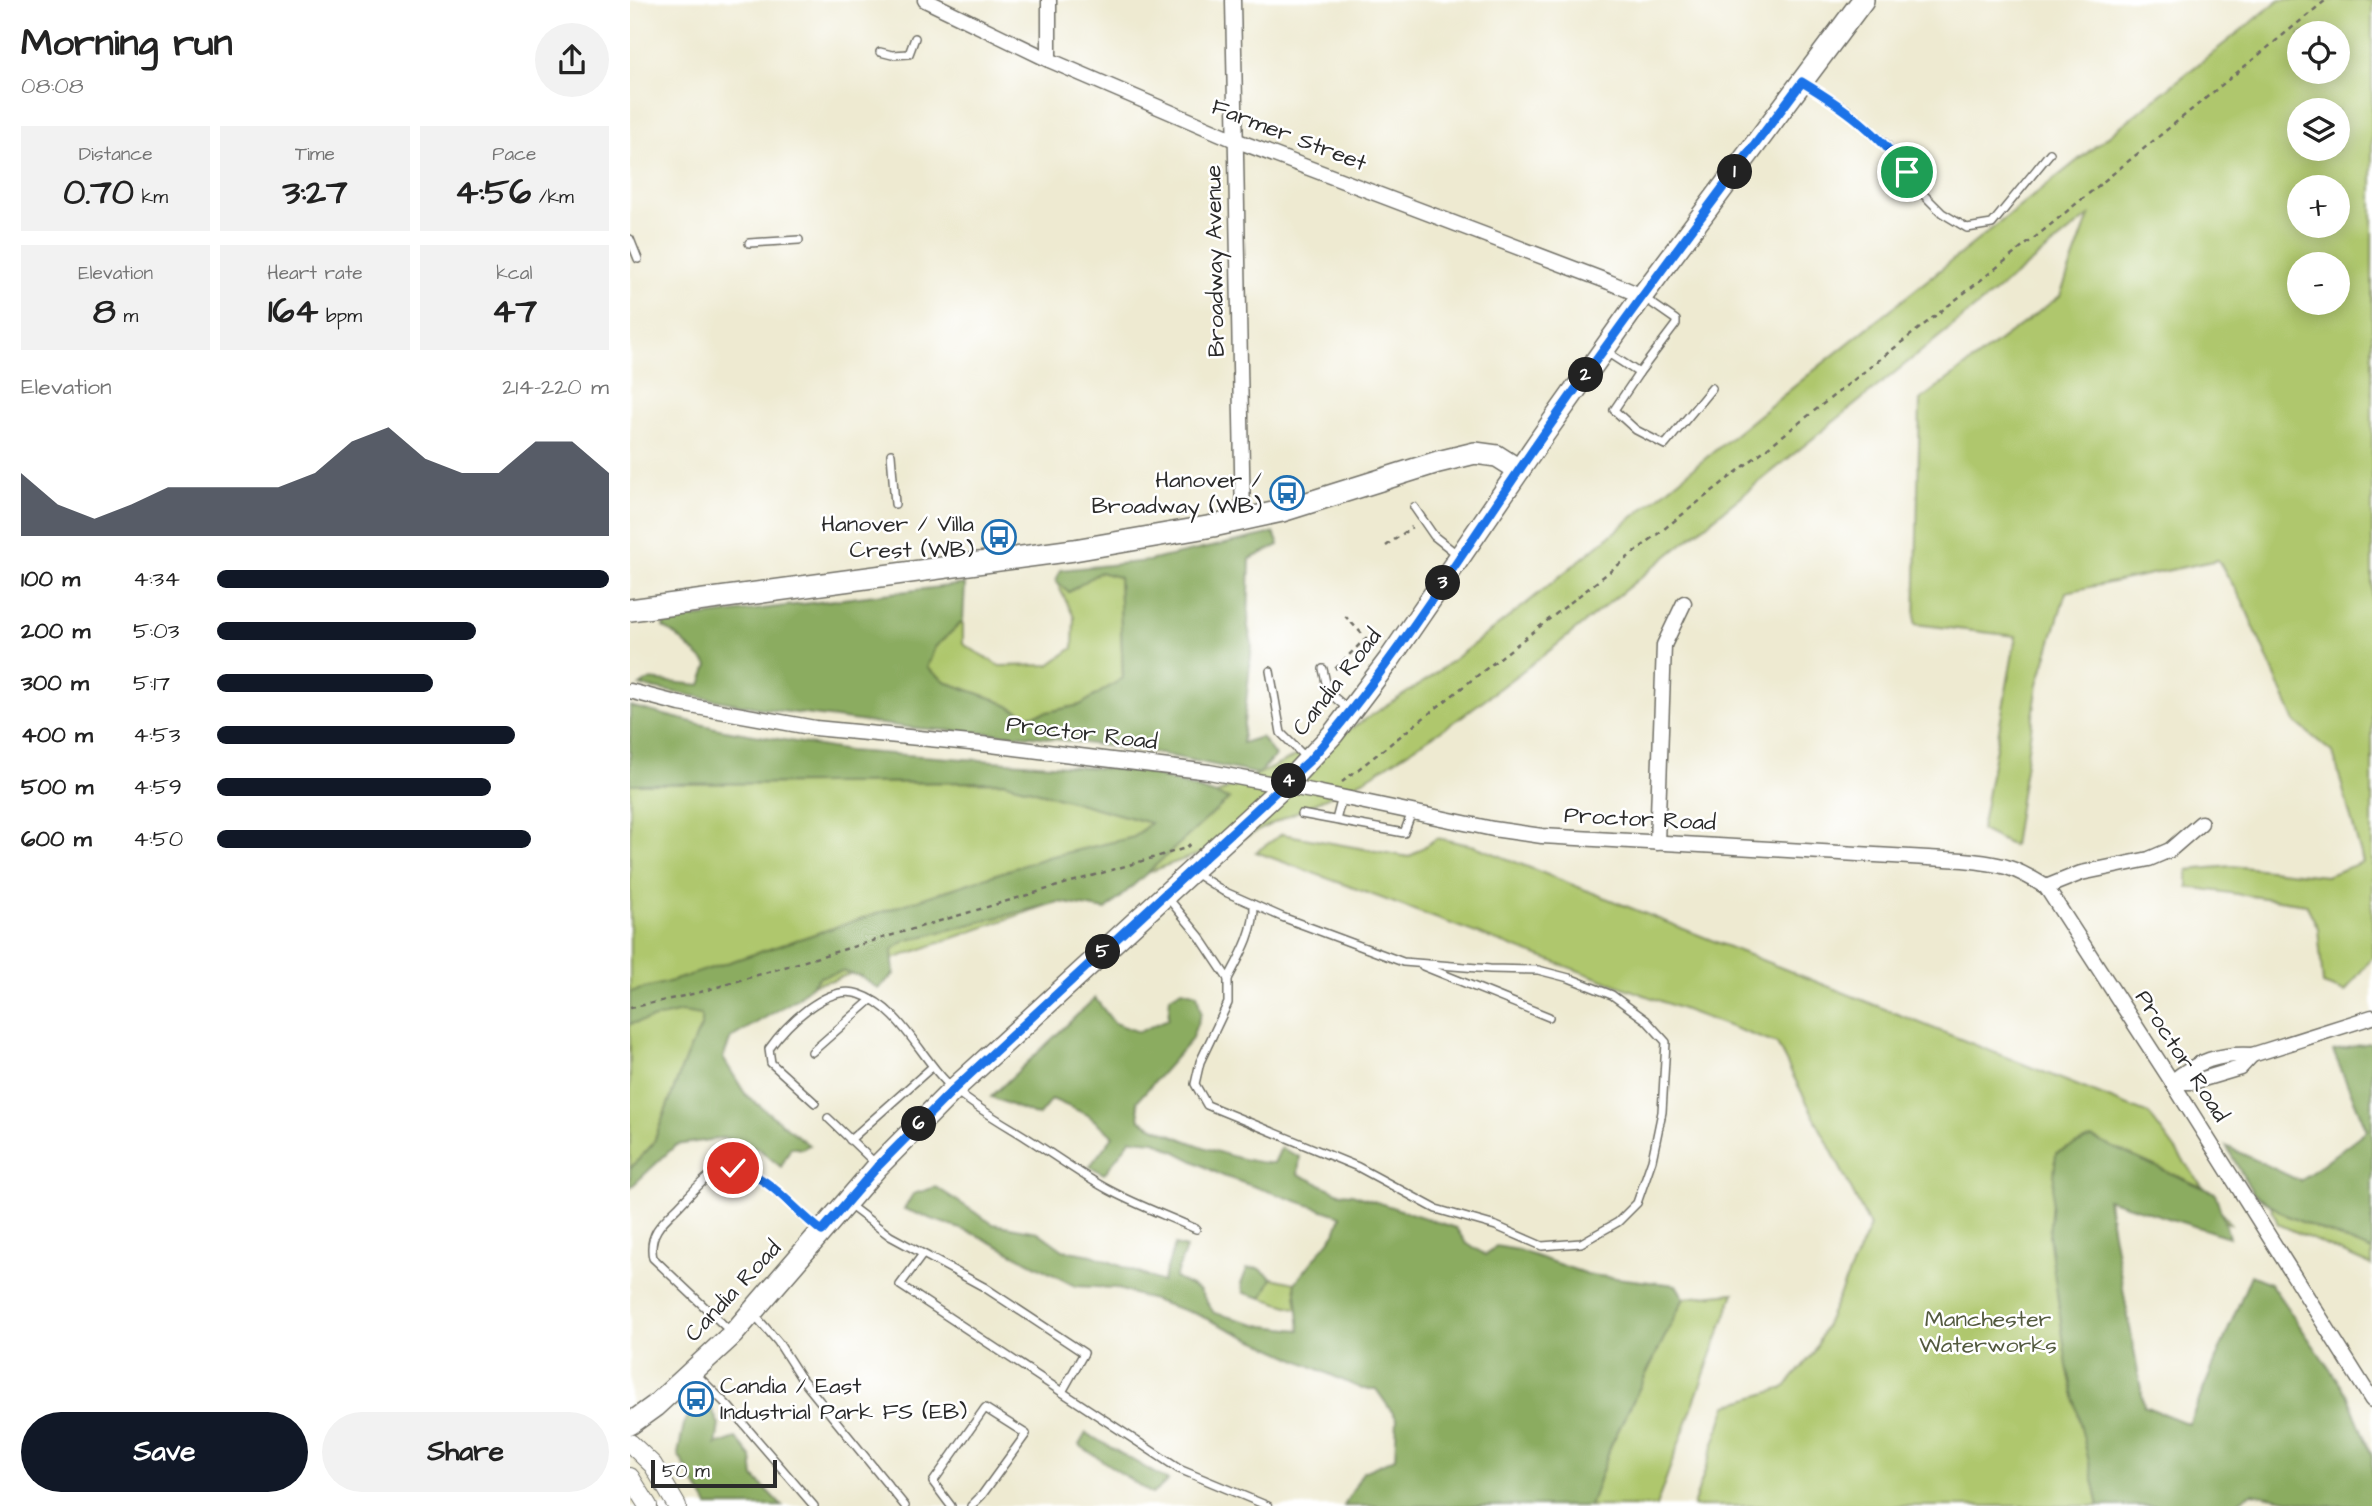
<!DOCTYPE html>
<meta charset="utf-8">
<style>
body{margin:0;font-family:"Architects Daughter",sans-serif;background:#f2f2f2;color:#222;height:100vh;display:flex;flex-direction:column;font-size:26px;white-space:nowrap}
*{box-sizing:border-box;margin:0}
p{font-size:23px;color:#767676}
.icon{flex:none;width:38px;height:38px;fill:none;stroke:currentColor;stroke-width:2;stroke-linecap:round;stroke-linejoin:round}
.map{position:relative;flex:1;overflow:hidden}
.panel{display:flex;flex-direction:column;background:#fff;width:630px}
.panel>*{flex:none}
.buttons{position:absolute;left:1657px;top:21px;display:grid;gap:14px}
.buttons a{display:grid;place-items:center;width:63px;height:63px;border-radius:50%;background:#fff;box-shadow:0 4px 18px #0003;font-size:35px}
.scale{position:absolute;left:21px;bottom:18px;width:126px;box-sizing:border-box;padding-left:7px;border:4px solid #2b2b2b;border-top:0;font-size:19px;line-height:24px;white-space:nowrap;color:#2b2b2b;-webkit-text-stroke:5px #fff;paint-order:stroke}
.pin{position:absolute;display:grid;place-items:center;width:60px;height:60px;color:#fff;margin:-30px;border:4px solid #fff;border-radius:50%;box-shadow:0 2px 7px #0007}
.km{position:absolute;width:35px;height:35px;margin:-18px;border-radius:50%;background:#222;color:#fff;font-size:19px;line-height:35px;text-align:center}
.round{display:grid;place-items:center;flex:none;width:74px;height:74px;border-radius:37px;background:#f2f2f2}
.headline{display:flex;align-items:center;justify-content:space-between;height:119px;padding:0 21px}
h1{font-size:38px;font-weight:700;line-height:52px}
.figures{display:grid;grid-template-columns:repeat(3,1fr);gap:10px;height:119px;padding:7px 21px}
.figures div{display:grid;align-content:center;border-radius:0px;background:#f2f2f2;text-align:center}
.figures b{font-size:35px;font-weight:700}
.figures small{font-size:19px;font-weight:400}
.figures p{font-size:19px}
.chart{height:196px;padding:14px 21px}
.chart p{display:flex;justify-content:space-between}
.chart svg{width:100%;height:126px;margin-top:7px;fill:#111827;opacity:.7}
.cta{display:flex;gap:14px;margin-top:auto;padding:14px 21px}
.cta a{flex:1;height:80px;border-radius:42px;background:#111827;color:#fff;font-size:28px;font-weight:700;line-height:80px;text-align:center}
.cta a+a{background:#f2f2f2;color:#222}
ul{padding:0 21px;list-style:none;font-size:23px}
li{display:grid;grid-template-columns:112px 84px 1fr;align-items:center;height:52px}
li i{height:18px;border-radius:9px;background:#111827}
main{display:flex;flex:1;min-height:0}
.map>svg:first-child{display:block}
.green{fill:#afc76d;stroke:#6d794c;stroke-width:2;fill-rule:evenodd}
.forest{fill:#8bac60;stroke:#5b6c46;stroke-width:2}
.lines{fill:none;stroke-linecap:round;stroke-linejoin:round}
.service-casing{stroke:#6f6e65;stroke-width:10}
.minor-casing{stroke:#6f6e65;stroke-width:17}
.tertiary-casing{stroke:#6f6e65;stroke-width:20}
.secondary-casing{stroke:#6f6e65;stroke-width:24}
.path{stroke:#6f6e65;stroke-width:2.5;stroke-dasharray:5 5;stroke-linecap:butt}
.service{stroke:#fff;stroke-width:7}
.minor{stroke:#fff;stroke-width:14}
.tertiary{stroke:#fff;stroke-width:18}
.secondary{stroke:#fff;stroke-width:21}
.route-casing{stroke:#fff;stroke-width:14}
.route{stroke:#1a73e8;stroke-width:9}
.labels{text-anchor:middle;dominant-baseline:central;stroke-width:5;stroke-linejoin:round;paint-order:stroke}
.street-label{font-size:23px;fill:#2b2b2b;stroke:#fff}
.poi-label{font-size:23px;fill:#2b2b2b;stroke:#fff;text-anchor:end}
.park-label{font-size:23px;fill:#535a3f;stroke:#fff}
</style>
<main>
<section class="panel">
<div class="headline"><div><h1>Morning run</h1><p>08:08</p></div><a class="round"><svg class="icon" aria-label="share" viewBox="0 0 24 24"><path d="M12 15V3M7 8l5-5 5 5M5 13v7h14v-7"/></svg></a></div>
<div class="figures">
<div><p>Distance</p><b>0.70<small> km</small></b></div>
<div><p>Time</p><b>3:27</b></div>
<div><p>Pace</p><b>4:56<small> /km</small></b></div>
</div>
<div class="figures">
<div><p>Elevation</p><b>8<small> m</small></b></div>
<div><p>Heart rate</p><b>164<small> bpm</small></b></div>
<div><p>kcal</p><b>47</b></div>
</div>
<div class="chart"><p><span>Elevation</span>214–220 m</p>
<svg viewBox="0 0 160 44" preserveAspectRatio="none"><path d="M0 44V22L10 33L20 38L30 33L40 27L50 27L60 27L70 27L80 22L90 11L100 6L110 17L120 22L130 22L140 11L150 11L160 22V44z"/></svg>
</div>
<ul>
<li><b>100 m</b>4:34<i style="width:100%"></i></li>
<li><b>200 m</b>5:03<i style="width:66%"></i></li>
<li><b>300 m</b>5:17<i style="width:55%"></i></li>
<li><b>400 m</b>4:53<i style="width:76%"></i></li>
<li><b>500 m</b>4:59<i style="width:70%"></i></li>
<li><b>600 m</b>4:50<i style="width:80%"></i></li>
</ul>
<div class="cta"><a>Save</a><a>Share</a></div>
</section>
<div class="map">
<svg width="1742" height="1506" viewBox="0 0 1742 1506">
<rect width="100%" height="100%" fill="#fff"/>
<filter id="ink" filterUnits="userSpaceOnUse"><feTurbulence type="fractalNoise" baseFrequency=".0143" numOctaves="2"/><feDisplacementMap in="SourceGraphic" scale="14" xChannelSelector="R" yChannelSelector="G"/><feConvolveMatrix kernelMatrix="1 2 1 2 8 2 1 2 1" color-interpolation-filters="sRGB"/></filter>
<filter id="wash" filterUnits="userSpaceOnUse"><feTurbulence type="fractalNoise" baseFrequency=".00686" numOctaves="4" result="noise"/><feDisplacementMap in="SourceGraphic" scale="28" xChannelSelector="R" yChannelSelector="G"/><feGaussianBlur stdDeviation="1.57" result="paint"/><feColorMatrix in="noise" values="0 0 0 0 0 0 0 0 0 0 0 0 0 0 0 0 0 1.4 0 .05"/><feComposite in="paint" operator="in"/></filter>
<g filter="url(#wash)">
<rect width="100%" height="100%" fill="#eeead1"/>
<g class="green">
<path d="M1649,0h93v957l-27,35 -22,-8 -5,-56 -12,-24 -118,-17v-17l44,-4 94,10 37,-14 -30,-109 -38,-31 -52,-120 -25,-42 -152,32 -28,92 -25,162 -32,-16 35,-194 -101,-12 5,-224 140,-104 29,-80 -536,432 -96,72 -90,58 -128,62 -74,26 -82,33h-18l-232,81 -59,13 -73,34 -15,30 -33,87 -23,25v-385l373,-2 139,38 79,-28 123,-59 84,-54 94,-72 290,-235zM1670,33h38v39h-38zM1670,110h38v39h-38zM1670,187h38v39h-38zM1670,264h38v39h-38z"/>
<polygon points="470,572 489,577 493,679 450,705 399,716 364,699 318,683 297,668 305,647 333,621 333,644 370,666 419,665 443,648 444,617 426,581 439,592"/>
<polygon points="652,834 779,857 807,838 845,846 1519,1114 1600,1224 1475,1173 1483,1241 1458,1457 1469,1506 1063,1506 1097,1405 1154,1388 1183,1354 1240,1226 1147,1044 626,852"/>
<polygon points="1630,1178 1742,1228 1742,1266 1648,1224"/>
<polygon points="642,1278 665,1283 668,1309 632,1298"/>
<polygon points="1104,1293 1026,1506 960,1506 981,1445 1054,1298"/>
</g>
<g class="forest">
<polygon points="644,533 649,545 620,559 618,627 622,644 612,743 631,737 645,756 628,774 521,752 402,736 283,728 135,709 10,686 19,680 71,685 78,665 47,636 33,627 35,621 335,584 333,621 305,647 297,668 318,683 364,699 399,716 450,705 493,678 489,577 470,572 439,592 426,581 430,570 518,561"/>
<polygon points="0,706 89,729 218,751 511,771 599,799 476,910 429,902 275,941 262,950 264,974 248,989 232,977 214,971 190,977 168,998 101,1038 93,1058 116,1095 179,1145 172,1149 161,1147 151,1167 129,1149 93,1138 46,1145 0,1188 0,1169 23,1144 56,1057 71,1027 71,1015 52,1012 0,1024 0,992 42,981 418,857 504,837 520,823 373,782 0,784"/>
<path d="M552,990l15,4 4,19 -10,27 -54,61 3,19c30,16 101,44 134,43l7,-15 19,9 -2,17 41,19 13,1 104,34 10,15 20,12 10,-9 22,4 72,25 86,10 8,13 -73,147 -21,61h-246l19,-34 32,-14 2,-39 -21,-30h-14l-166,-75 -81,-26 -40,-2 -98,-51 -73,-26 9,-15 23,-7 57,37 45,8 25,18 29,5 70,27 13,-37 11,3 -11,30 24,12 15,23 50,13 36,4 -5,-47 40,-50 6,-17 -118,-40 -68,-35 -24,-2 -27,35 -14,-8 23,-30 -25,-21 -36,-16 -14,17 -47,-19 104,-99 19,25 25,9 29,-13 2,-22z"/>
<polygon points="1739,1043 1742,1045 1742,1251 1657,1216 1623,1193 1596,1146 1670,1181 1737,1130 1703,1051"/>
<polygon points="1462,1138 1585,1193 1599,1237 1477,1199 1514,1406 1559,1424 1621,1275 1640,1283 1717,1394 1742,1456 1742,1506 1692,1506 1622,1493 1600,1506 1469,1506 1437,1366 1419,1236 1426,1153"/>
<polygon points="629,1268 642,1278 632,1298 614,1293 611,1284 617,1269"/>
<polygon points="78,1401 89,1425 86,1445 106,1438 122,1458 124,1477 152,1506 78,1506 48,1454 54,1424 65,1404"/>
<polygon points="456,1433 538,1481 522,1494 449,1445"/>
</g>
</g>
<g filter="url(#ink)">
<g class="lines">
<g class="service-casing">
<g id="service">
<polyline points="250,52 262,55 279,54 285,38"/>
<polyline points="1173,82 1216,109 1257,145 1286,187 1312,213 1337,228 1362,224 1420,153"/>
<polyline points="0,239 8,259"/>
<polyline points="119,243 169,240"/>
<polyline points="1013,297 1046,320 1046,324 1009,373 984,410 1006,430 1035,445 1082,388"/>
<polyline points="975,351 1009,373"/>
<polyline points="261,454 265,504"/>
<polyline points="784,507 804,536 828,555"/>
<polyline points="693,669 698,692 718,709"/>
<polyline points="640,671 651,733 676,758"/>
<polyline points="671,814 774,833 782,812"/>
<polyline points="706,820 712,797"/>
<polyline points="538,898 570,937 598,979 598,1003 570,1062 565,1084 577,1105 728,1167 806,1209 866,1226 912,1246 951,1243 988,1222 1007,1203 1022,1160 1032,1112 1036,1042 1016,1020 982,995 939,978 908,970 860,969 773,962 652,917 593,891 565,873"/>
<polyline points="793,966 919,1017"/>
<path d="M598,979c12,-23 27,-48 26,-74"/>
<polyline points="182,1052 241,1000"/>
<path d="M185,1103l-44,-40 -2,-14c17,-24 58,-66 90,-55 44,14 63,69 97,97 22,18 47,32 71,47 27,17 54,37 82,52 28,15 58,26 87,39"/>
<polyline points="198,1118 245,1163"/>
<polyline points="220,1140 302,1067"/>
<polyline points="219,1205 260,1236 354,1287 454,1353 432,1392 270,1285 293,1254"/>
<polyline points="123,1313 148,1342 171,1378 275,1506"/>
<path d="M101,1332l-78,-74c-5,-23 8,-35 24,-50 11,-11 23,-26 36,-35 34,-23 83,39 108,57"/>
<polyline points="64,1372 99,1407 184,1506"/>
<polyline points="432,1392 549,1469 638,1506"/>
<polyline points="321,1506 303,1482 355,1408 396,1434 352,1495 341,1506"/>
</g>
</g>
<g class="minor-casing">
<g id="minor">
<polyline points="295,0 419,60 605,140 979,282 1012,296"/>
<polyline points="419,0 419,60"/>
<polyline points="603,0 613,520"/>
<path d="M0,691l50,13 135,24 176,17 218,27 108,20 176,37 49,7 421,24c39,4 50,6 83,27l126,195 200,318"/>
<polyline points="1027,843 1034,645 1054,603"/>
<polyline points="1416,887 1451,873 1519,859 1540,850 1571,823"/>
<path d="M1542,1082c24,-21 49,-29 80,-27l120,-38"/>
<polyline points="1542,1082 1563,1082 1610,1068 1622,1055"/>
</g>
</g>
<g class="tertiary-casing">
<g id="tertiary">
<polyline points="0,1443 23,1465 47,1506"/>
<polyline points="0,1477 18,1506"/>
</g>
</g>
<g class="secondary-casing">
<g id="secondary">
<polyline points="0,610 444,550 583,526 652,511 808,462 845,453 867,456 889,470"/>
<polyline points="0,1424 25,1406 103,1334 248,1166 324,1089 654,786 703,734 759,660 914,434 1012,296 1233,0"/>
</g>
</g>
<g class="path">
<polyline points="756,546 782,527"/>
<polyline points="705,669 736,638 715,616"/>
<polyline points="712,782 1403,239 1696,0"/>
<polyline points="0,1008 67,993 556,848 560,844"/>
</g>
<use href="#service" class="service"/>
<use href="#minor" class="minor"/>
<use href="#tertiary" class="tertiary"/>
<use href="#secondary" class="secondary"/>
</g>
</g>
<g class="lines" filter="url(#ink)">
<g class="route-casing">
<path id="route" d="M103,1168c36,6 60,42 89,63l56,-65 76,-77 355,-328c86,-98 154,-210 228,-317 85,-123 176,-243 265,-362 43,26 75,49 105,90"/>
</g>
<use href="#route" class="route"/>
</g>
<defs>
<g id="bus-ring" transform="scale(1.75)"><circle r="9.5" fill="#fff" stroke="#1f6fb2" stroke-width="1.5"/><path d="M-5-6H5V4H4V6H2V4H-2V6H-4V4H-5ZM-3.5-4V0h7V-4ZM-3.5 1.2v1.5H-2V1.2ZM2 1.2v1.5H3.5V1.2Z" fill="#1f6fb2"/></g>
</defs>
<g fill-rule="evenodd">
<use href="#bus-ring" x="657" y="493"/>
<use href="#bus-ring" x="369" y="537"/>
<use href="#bus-ring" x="66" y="1399"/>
</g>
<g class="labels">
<g class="street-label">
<text transform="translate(659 135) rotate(21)">Farmer Street</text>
<text transform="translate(585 261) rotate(-91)">Broadway Avenue</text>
<text transform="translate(707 682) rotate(-52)">Candia Road</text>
<text transform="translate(452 733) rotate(7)">Proctor Road</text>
<text transform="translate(1010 819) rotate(3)">Proctor Road</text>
<text transform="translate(1552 1056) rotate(57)">Proctor Road</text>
<text transform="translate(103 1291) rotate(-47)">Candia Road</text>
</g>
<g class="poi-label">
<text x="632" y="480">Hanover /<tspan x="632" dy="26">Broadway (WB)</tspan></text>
<text x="344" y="524">Hanover / Villa<tspan x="344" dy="26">Crest (WB)</tspan></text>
<text x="90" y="1386" text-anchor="start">Candia / East<tspan x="90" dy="26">Industrial Park FS (EB)</tspan></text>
</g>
<g class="park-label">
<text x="1358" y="1319">Manchester<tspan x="1358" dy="26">Waterworks</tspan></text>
</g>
</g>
</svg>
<div class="buttons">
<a><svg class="icon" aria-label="locate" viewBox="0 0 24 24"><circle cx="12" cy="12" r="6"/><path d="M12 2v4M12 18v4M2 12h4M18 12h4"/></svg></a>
<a><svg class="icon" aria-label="layers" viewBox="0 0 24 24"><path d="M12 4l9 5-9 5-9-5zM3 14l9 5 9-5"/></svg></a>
<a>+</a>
<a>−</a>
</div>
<div class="scale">50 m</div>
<div class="pin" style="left:1277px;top:172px;background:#1e9e55"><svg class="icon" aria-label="arrive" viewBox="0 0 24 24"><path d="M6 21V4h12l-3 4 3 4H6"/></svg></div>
<div class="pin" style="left:103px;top:1168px;background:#d93025"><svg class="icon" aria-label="check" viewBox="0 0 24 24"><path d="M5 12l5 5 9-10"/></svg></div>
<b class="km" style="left:1105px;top:172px">1</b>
<b class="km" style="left:956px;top:375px">2</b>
<b class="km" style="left:813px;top:583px">3</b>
<b class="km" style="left:659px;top:781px">4</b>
<b class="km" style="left:473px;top:952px">5</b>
<b class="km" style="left:289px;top:1124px">6</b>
</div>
</main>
